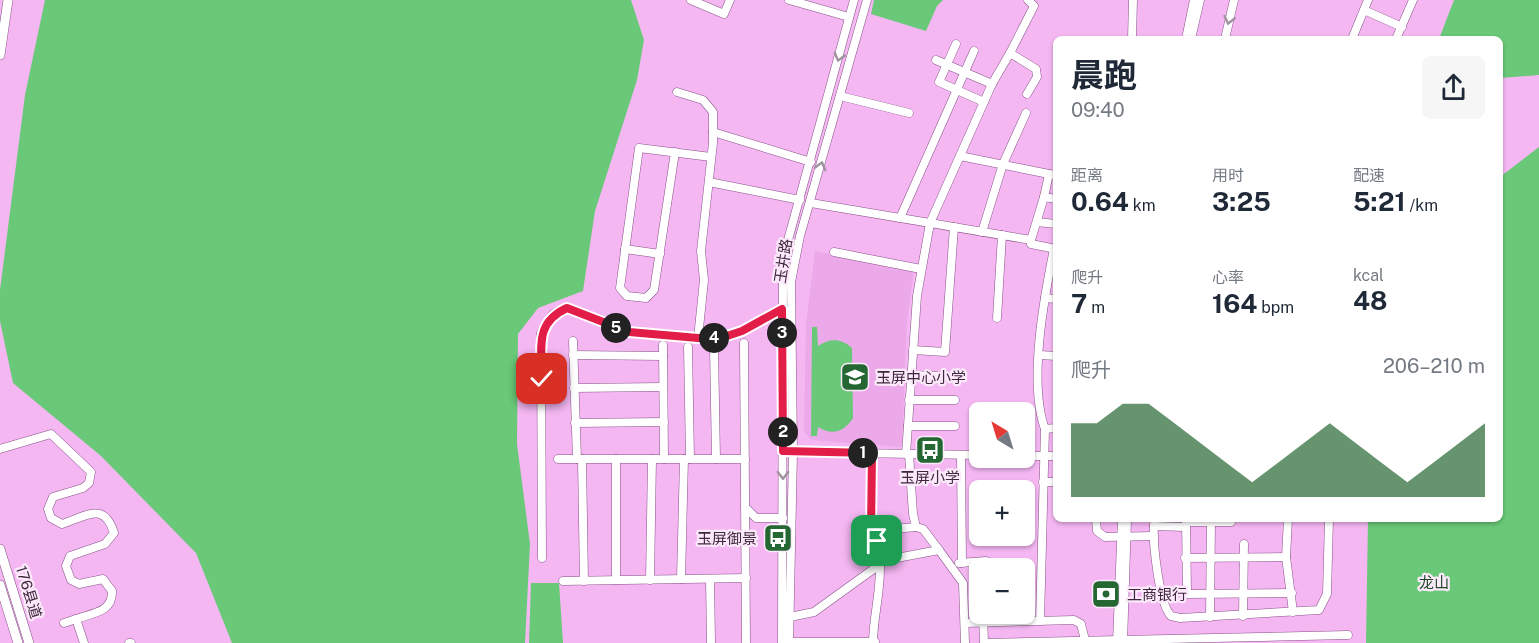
<!DOCTYPE html>
<html lang="zh">
<meta charset="utf-8">
<style>
body{margin:0;font-family:"Public Sans","Noto Sans SC",sans-serif;background:#f6f6f7;color:#1f2937;height:100vh;display:flex;flex-direction:column;font-size:22px;white-space:nowrap}
*{box-sizing:border-box;margin:0}
p{font-size:20px;color:#747a83}
.icon{flex:none;width:33px;height:33px;fill:none;stroke:currentColor;stroke-width:2;stroke-linecap:round;stroke-linejoin:round}
.map{position:relative;flex:1;overflow:hidden}
.panel{position:absolute;left:1053px;top:36px;width:450px;height:486px;display:flex;flex-direction:column;background:#fff;border-radius:9px;box-shadow:0 2px 4px #0004}
.panel>*{flex:none}
.needle{width:39px;rotate:322deg}
.tools{position:absolute;left:969px;top:402px;display:grid;gap:12px}
.tools a{display:grid;place-items:center;width:66px;height:66px;border-radius:9px;background:#fff;box-shadow:0 2px 4px #0004;font-size:30px}
.pin{position:absolute;display:grid;place-items:center;width:51px;height:51px;color:#fff;margin:-26px;border-radius:12px;box-shadow:0 3px 9px #0006}
.km{position:absolute;width:30px;height:30px;margin:-15px;border-radius:50%;background:#222;color:#fff;font-size:16px;line-height:30px;text-align:center}
.round{display:grid;place-items:center;flex:none;width:63px;height:63px;border-radius:9px;background:#f6f6f7}
.overview{display:flex;align-items:center;justify-content:space-between;height:102px;padding:0 18px}
h1{font-size:33px;font-weight:700;line-height:45px}
.figures{display:grid;grid-template-columns:repeat(3,1fr);gap:9px;height:102px;padding:6px 18px}
.figures div{display:grid;align-content:center}
.figures b{font-size:26px;font-weight:700}
.figures small{font-size:16px;font-weight:400}
.figures p{font-size:16px}
.chart{height:168px;padding:12px 18px}
.chart p{display:flex;justify-content:space-between}
.chart svg{width:100%;height:108px;margin-top:6px;fill:#256732;opacity:.7}
.map>svg:first-child{display:block}
.built{fill:#eba9e9}
.green{fill:#69c978}
.lines{fill:none;stroke-linecap:round;stroke-linejoin:round}
.minor-casing{stroke:#885287;stroke-width:9}
.major-casing{stroke:#885287;stroke-width:10}
.minor{stroke:#fff;stroke-width:8}
.major{stroke:#fff;stroke-width:9}
.oneway{stroke:#9f939e}
.route-casing{stroke:#fff;stroke-width:12}
.route{stroke:#e11d48;stroke-width:8}
.labels{text-anchor:middle;dominant-baseline:central;stroke-width:4.5;stroke-linejoin:round;paint-order:stroke}
.street-label{font-size:15px;fill:#3f273e;stroke:#fce9fb}
.poi-label{font-size:15px;fill:#3f273e;stroke:#fce9fb;text-anchor:start}
.park-label{font-size:15px;fill:#1c4924;stroke:#fce9fb}
</style>
<div class="map">
<svg width="1539" height="643" viewBox="0 0 1539 643">
<rect width="100%" height="100%" fill="#f4b7f2"/>
<polygon class="built" points="815,251 914,269 907,321 902,447 811,440 804,431 806,323"/>
<g class="green">
<polygon points="45,0 631,0 644,40 637,80 595,211 583,291 538,308 518,334 517,444 530,544 525,643 232,643 196,553 101,456 13,383 0,321 0,290 25,95"/>
<polygon points="874,0 943,0 937,6 926,31 871,14"/>
<polygon points="1454,0 1539,0 1539,75 1500,78 1500,39 1439,39"/>
<polygon points="1539,147 1539,643 1366,643 1368,519 1500,519 1500,177"/>
<path d="M812,327h5l1,19c12,-8 23,-8 34,2l1,70c-9,14 -21,18 -35,9l-1,9h-6z"/>
<polygon points="531,583 559,583 563,643 529,643"/>
</g>
<g class="lines">
<g class="minor-casing">
<g id="minor">
<polyline points="691,0 724,14 730,0"/>
<polyline points="789,0 849,17"/>
<polyline points="1364,10 1402,27"/>
<polyline points="1187,34 1194,0"/>
<polyline points="1132,39 1133,0"/>
<polyline points="1191,39 1200,0"/>
<polyline points="1225,39 1234,0"/>
<polyline points="1352,39 1368,0"/>
<polyline points="1396,39 1413,0"/>
<polyline points="956,44 939,82 984,102"/>
<polyline points="1010,53 1034,6 1028,0"/>
<polyline points="936,60 992,84"/>
<polyline points="677,92 703,100 713,112 713,143 701,251 704,280 698,338"/>
<polyline points="840,96 909,113"/>
<polyline points="713,132 811,162"/>
<polyline points="675,152 654,290 646,298 627,296 620,288 639,148 711,157"/>
<polyline points="960,156 1049,174"/>
<polyline points="709,182 800,200"/>
<polyline points="1044,197 1049,174 1056,175"/>
<polyline points="811,203 1031,240 1044,197 1056,199"/>
<polyline points="900,218 974,51"/>
<polyline points="1037,222 1056,224"/>
<polyline points="982,232 1003,164 1026,113"/>
<polyline points="1031,240 1031,244 1056,249"/>
<polyline points="625,249 660,254"/>
<polyline points="834,252 921,269"/>
<polyline points="1045,298 1056,299"/>
<polyline points="997,318 1002,235"/>
<polyline points="573,341 577,459"/>
<polyline points="744,343 746,643"/>
<polyline points="663,345 664,459"/>
<polyline points="688,347 690,459"/>
<polyline points="714,348 716,459"/>
<polyline points="913,350 945,352 954,227"/>
<polyline points="573,355 663,356"/>
<polyline points="1040,355 1056,356"/>
<polyline points="911,375 958,377"/>
<polyline points="574,388 663,387"/>
<polyline points="909,400 955,400"/>
<polyline points="575,423 664,422"/>
<polyline points="908,426 955,426"/>
<polyline points="1045,429 1056,428"/>
<path d="M0,449l51,-15 40,38 -2,11 -6,5 -30,9 -5,12 3,9 11,6c25,-8 42,-23 52,9l-9,11 -35,12 -4,10 5,14 8,4 24,-5 9,12c1,21 -19,22 -36,28l8,24"/>
<polyline points="788,452 980,455"/>
<path d="M872,453l-1,78c19,33 2,76 2,112"/>
<polyline points="906,454 917,296 930,223 992,84 1010,53 1036,69 1037,77 1027,94"/>
<polyline points="909,454 913,514 916,527 923,529 939,550"/>
<polyline points="961,455 962,563"/>
<polyline points="1024,456 1056,456"/>
<polyline points="558,459 745,459"/>
<polyline points="582,459 584,581"/>
<polyline points="616,459 616,580"/>
<polyline points="1043,482 1056,482"/>
<polyline points="745,507 756,518 783,518"/>
<polyline points="1096,519 1097,531 1105,537 1154,536"/>
<path d="M1155,519c-4,17 4,85 16,97l9,2 139,-8 8,-16 2,-75"/>
<polyline points="1186,519 1187,594 1292,593"/>
<polyline points="1288,519 1286,557 1293,612"/>
<polyline points="1186,522 1231,522"/>
<polyline points="1154,526 1185,527"/>
<polyline points="871,531 916,527"/>
<polyline points="542,558 541,333 553,314 567,308 629,332 698,338 721,338 742,331 782,309"/>
<polyline points="1185,558 1286,557"/>
<polyline points="959,563 986,561 985,568"/>
<polyline points="681,579 684,459"/>
<polyline points="710,579 711,643"/>
<polyline points="650,580 652,459"/>
<polyline points="563,581 746,578"/>
<polyline points="983,614 984,643"/>
<polyline points="1243,616 1244,544"/>
<polyline points="790,617 814,612 886,560 939,550 963,583 965,643"/>
<polyline points="1210,617 1211,519"/>
<path d="M1040,621l5,-192c-17,-46 -1,-131 9,-180"/>
<polyline points="64,623 76,619"/>
<polyline points="965,623 1074,620 1081,624 1085,640"/>
<polyline points="789,642 875,642"/>
<polyline points="129,643 131,643"/>
<polyline points="782,643 783,271 785,251 854,0"/>
<polyline points="789,643 793,452 791,282 800,236 867,0"/>
<polyline points="985,643 1348,635"/>
<polyline points="1117,643 1122,519"/>
<polyline points="1123,643 1127,519"/>
</g>
</g>
<g class="major-casing">
<g id="major">
<polyline points="0,55 8,0"/>
<polyline points="0,549 29,643"/>
<polyline points="0,585 18,643"/>
</g>
</g>
<use href="#minor" class="minor"/>
<use href="#major" class="major"/>
</g>
<defs><path id="oneway-chevron" d="M-2-3.5L2.5 0L-2 3.5" fill="none" stroke-width="1.6" stroke-linecap="round" stroke-linejoin="round" transform="scale(1.5)"/></defs>
<g class="oneway">
<use href="#oneway-chevron" transform="translate(1229 20) rotate(103)"/>
<use href="#oneway-chevron" transform="translate(839 57) rotate(105)"/>
<use href="#oneway-chevron" transform="translate(821 166) rotate(-75)"/>
<use href="#oneway-chevron" transform="translate(783 475) rotate(90)"/>
</g>
<g class="lines">
<g class="route-casing">
<path id="route" d="M542,379c0,-31 -8,-56 25,-71l62,24 69,6h23l21,-7 40,-22 1,142 89,2 -1,78 6,10"/>
</g>
<use href="#route" class="route"/>
</g>
<defs>
<g id="school-square" transform="scale(1.5)"><rect x="-9" y="-9" width="18" height="18" rx="4" fill="#256732" stroke="#fce9fb"/><path d="M0-5L7-2L0 1L-7-2ZM-4 1L0 2.5L4 1V4Q0 6-4 4Z" fill="#fff"/></g>
<g id="bus-square" transform="scale(1.5)"><rect x="-9" y="-9" width="18" height="18" rx="4" fill="#256732" stroke="#fce9fb"/><path d="M-5-6H5V4H4V6H2V4H-2V6H-4V4H-5ZM-3.5-4V0h7V-4ZM-3.5 1.2v1.5H-2V1.2ZM2 1.2v1.5H3.5V1.2Z" fill="#fff"/></g>
<g id="bank-square" transform="scale(1.5)"><rect x="-9" y="-9" width="18" height="18" rx="4" fill="#256732" stroke="#fce9fb"/><path d="M-6-4H6V4H-6ZM0-2.3a2.3 2.3 0 1 0 0 4.6a2.3 2.3 0 1 0 0-4.6Z" fill="#fff"/></g>
</defs>
<g fill-rule="evenodd">
<use href="#school-square" x="855" y="377"/>
<use href="#bus-square" x="930" y="450"/>
<use href="#bus-square" x="778" y="538"/>
<use href="#bank-square" x="1106" y="594"/>
</g>
<g class="labels">
<g class="street-label">
<text transform="translate(783 261) rotate(-81)">玉井路</text>
<text transform="translate(29 592) rotate(73)">176县道</text>
</g>
<g class="poi-label">
<text x="876" y="377">玉屏中心小学</text>
<text x="930" y="477" text-anchor="middle">玉屏小学</text>
<text x="757" y="538" text-anchor="end">玉屏御景</text>
<text x="1127" y="594">工商银行</text>
</g>
<g class="park-label">
<text x="1434" y="582">龙山</text>
</g>
</g>
</svg>
<div class="tools">
<a><svg class="needle" viewBox="-14 -14 28 28"><path d="M0-13l5 13h-10z" fill="#e53935"/><path d="M0 13l5-13h-10z" fill="#747a83"/></svg></a>
<a>+</a>
<a>−</a>
</div>
<div class="pin" style="left:877px;top:541px;background:#1e9e55"><svg class="icon" aria-label="arrive" viewBox="0 0 24 24"><path d="M6 21V4h12l-3 4 3 4H6"/></svg></div>
<div class="pin" style="left:542px;top:379px;background:#d93025"><svg class="icon" aria-label="check" viewBox="0 0 24 24"><path d="M5 12l5 5 9-10"/></svg></div>
<b class="km" style="left:863px;top:453px">1</b>
<b class="km" style="left:783px;top:432px">2</b>
<b class="km" style="left:782px;top:333px">3</b>
<b class="km" style="left:714px;top:338px">4</b>
<b class="km" style="left:616px;top:328px">5</b>
<section class="panel">
<div class="overview"><div><h1>晨跑</h1><p>09:40</p></div><a class="round"><svg class="icon" aria-label="share" viewBox="0 0 24 24"><path d="M12 15V3M7 8l5-5 5 5M5 13v7h14v-7"/></svg></a></div>
<div class="figures">
<div><p>距离</p><b>0.64<small> km</small></b></div>
<div><p>用时</p><b>3:25</b></div>
<div><p>配速</p><b>5:21<small> /km</small></b></div>
</div>
<div class="figures">
<div><p>爬升</p><b>7<small> m</small></b></div>
<div><p>心率</p><b>164<small> bpm</small></b></div>
<div><p>kcal</p><b>48</b></div>
</div>
<div class="chart"><p><span>爬升</span>206–210 m</p>
<svg viewBox="0 0 160 44" preserveAspectRatio="none"><path d="M0 44V14L10 14L20 6L30 6L40 14L50 22L60 30L70 38L80 30L90 22L100 14L110 22L120 30L130 38L140 30L150 22L160 14V44z"/></svg>
</div>
</section>
</div>
